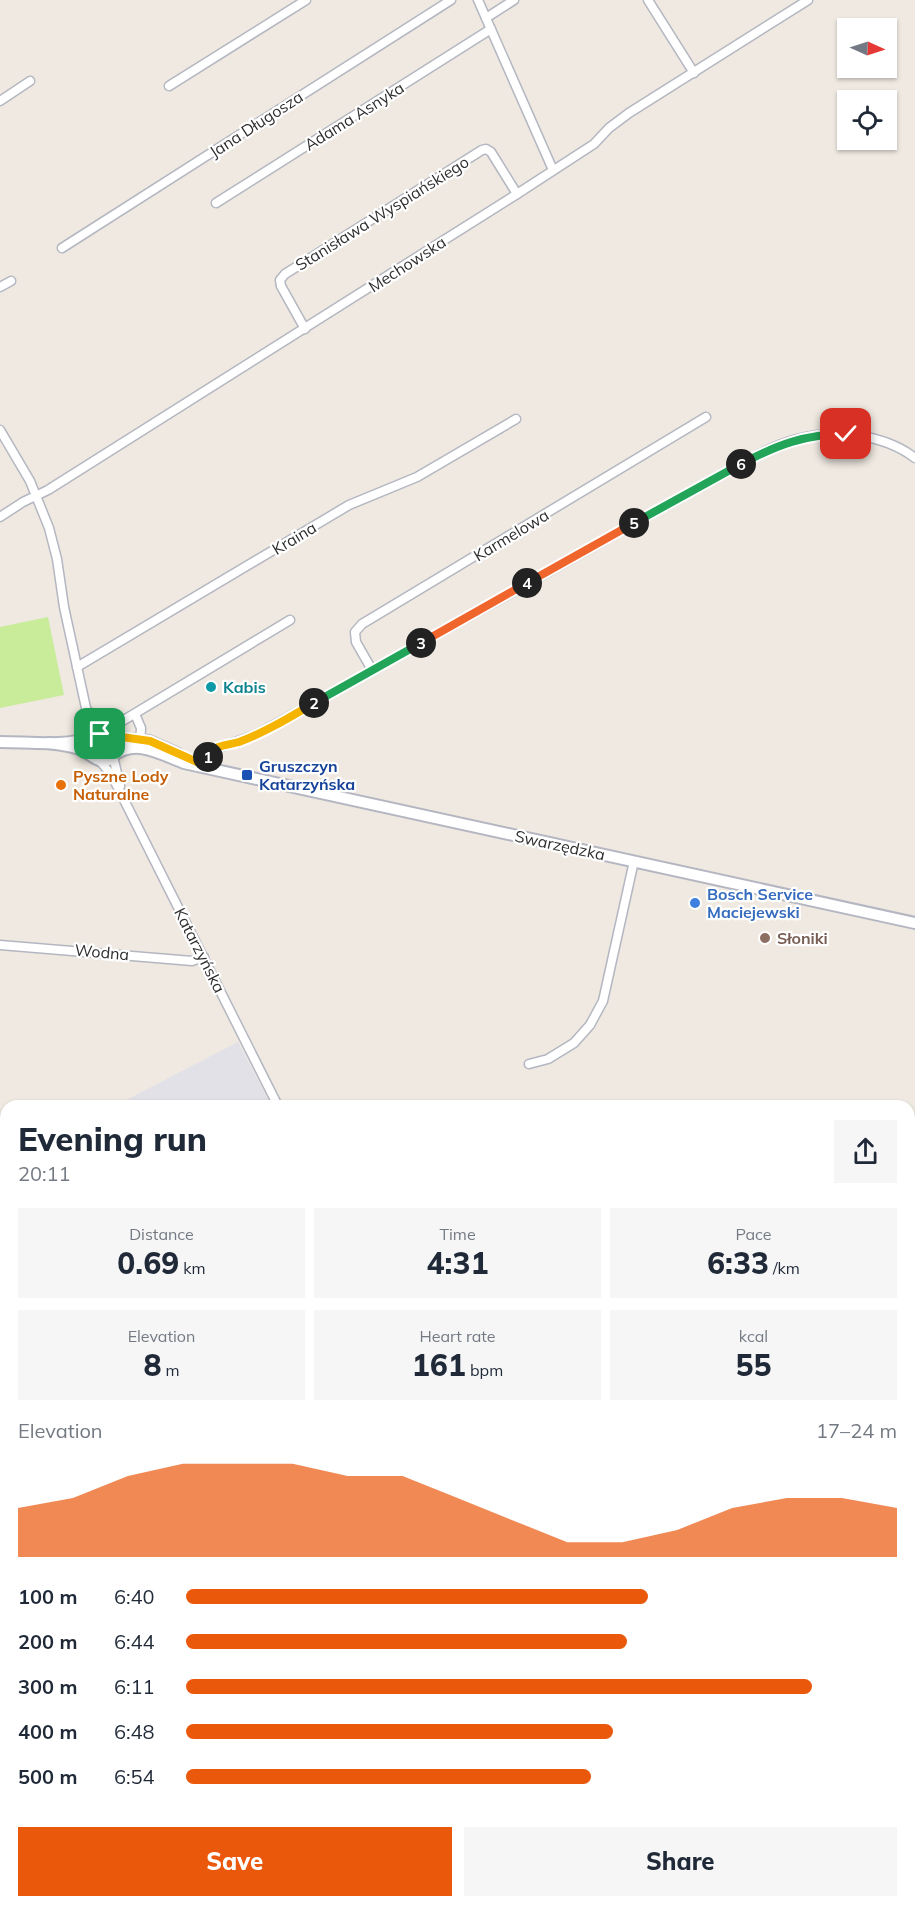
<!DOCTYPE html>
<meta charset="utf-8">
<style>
body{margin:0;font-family:Mulish,sans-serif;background:#f6f6f7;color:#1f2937;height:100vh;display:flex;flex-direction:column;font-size:22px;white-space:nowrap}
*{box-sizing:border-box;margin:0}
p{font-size:20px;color:#747a83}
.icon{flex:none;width:33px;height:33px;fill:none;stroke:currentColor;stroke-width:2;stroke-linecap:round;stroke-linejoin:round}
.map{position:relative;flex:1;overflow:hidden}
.details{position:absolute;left:0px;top:1100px;width:915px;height:808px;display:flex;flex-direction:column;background:#fff;border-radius:18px 18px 0 0;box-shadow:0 2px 4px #0004}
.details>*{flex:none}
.needle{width:39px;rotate:93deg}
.controls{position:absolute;left:837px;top:18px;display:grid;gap:12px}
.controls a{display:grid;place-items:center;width:60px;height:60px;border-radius:0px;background:#fff;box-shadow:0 2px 4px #0004;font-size:30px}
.pin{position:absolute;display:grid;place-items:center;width:51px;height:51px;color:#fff;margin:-26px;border-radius:12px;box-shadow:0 3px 9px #0006}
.km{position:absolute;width:30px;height:30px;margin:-15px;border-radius:50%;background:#222;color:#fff;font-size:16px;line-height:30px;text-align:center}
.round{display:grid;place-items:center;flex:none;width:63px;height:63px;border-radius:0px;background:#f6f6f7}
.overview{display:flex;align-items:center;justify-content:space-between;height:102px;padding:0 18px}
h1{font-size:33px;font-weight:800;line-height:45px}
.stats{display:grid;grid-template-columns:repeat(3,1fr);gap:9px;height:102px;padding:6px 18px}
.stats div{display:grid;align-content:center;border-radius:0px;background:#f6f6f7;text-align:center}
.stats b{font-size:30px;font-weight:800}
.stats small{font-size:16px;font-weight:400}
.stats p{font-size:16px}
.chart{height:168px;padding:12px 18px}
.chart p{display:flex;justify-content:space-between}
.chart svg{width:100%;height:108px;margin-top:6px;fill:#ea580c;opacity:.7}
.primary-button{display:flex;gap:12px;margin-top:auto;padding:12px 18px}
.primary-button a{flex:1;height:69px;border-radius:0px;background:#ea580c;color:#fff;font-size:24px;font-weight:800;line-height:69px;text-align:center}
.primary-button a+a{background:#f6f6f7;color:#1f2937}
ul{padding:0 18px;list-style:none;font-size:20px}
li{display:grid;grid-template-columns:96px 72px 1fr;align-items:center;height:45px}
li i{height:15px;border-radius:8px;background:#ea580c}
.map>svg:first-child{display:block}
.industrial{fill:#e3e1e8}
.pitch{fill:#c9ec9a}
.water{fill:#75cff0}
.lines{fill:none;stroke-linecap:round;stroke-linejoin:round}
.minor-casing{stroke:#b4b7c1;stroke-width:11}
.tertiary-casing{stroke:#b4b7c1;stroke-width:14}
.minor{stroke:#fff;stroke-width:8}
.tertiary{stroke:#fff;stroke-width:10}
.split-1-casing{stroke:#fff;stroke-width:12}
.split-2-casing{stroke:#fff;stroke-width:12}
.split-3-casing{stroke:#fff;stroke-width:12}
.split-4-casing{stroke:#fff;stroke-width:12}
.split-5-casing{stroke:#fff;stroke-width:12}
.split-6-casing{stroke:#fff;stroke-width:12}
.split-7-casing{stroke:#fff;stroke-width:12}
.split-1{stroke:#f5b400;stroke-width:8}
.split-2{stroke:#f5b400;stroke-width:8}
.split-3{stroke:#22a559;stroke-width:8}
.split-4{stroke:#f0652b;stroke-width:8}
.split-5{stroke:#f0652b;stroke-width:8}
.split-6{stroke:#22a559;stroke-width:8}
.split-7{stroke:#22a559;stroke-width:8}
.culture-dot{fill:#0f9aa8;stroke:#fff;stroke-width:2}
.transit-dot{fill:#1a4fb4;stroke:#fff;stroke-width:2}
.food-dot{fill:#e8710a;stroke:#fff;stroke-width:2}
.shop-dot{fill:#3f7fe0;stroke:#fff;stroke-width:2}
.education-dot{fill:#8d6e63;stroke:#fff;stroke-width:2}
.labels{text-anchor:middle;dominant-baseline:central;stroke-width:4.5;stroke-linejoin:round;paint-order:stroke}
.street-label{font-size:16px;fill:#2e2e2e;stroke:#fff}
.culture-label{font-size:16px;font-weight:bold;fill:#0d838f;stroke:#fff;text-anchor:start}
.transit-label{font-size:16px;font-weight:bold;fill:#164399;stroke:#fff;text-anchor:start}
.food-label{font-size:16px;font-weight:bold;fill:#c56008;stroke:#fff;text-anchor:start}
.shop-label{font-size:16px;font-weight:bold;fill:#366cbe;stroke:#fff;text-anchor:start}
.education-label{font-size:16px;font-weight:bold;fill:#785e54;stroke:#fff;text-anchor:start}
</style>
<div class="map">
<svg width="915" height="1907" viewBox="0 0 915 1907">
<rect width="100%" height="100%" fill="#efe9e1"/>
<polygon class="industrial" points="238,1042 271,1105 132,1105 128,1099"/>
<polygon class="pitch" points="48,617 64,695 0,708 0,627"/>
<polygon class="water" points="6,1732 6,1837 0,1834 0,1738"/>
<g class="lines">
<g class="minor-casing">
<g id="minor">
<polyline points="478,0 553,170"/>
<polyline points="648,0 694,73"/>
<polyline points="486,18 514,0"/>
<polyline points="169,86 306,0"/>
<polyline points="0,101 30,81"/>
<polyline points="216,203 491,29"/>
<polyline points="62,248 451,0"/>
<polyline points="0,287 11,281"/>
<polyline points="305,329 281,286 280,280 285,274 482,150 486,149 491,152 517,194"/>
<polyline points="0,430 30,481 49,528 57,559 64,607 86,708 87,725 93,737"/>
<polyline points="0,517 23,502 48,490 517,194 594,144 609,128 629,113 808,0"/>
<polyline points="77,667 349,505 417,477 516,419"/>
<polyline points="372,670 356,642 355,632 362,624 706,417"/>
<polyline points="88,711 104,734"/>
<polyline points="135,714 141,728 140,744"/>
<polyline points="114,726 290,620"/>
<polyline points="113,756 120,786"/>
<polyline points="99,760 111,774 278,1106"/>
<path d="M205,766c1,-4 2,-10 4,-14 2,-2 43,-15 50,-19 110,-60 220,-122 330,-184 43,-25 87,-49 131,-73 25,-14 50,-30 77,-37 38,-10 87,-5 118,19"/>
<polyline points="0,945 192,961 204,957"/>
<polyline points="529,1064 548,1059 574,1043 590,1025 603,1001 634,861"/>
<polyline points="909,1386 915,1385"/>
<polyline points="909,1502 915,1514"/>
<polyline points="909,1615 915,1614"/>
<polyline points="909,1735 915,1733"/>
<polyline points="909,1899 915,1898"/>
<polyline points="374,1902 375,1907"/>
<polyline points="691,1902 693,1907"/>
<polyline points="807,1902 808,1907"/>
<polyline points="494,1907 499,1902"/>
<polyline points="630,1907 634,1902"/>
<polyline points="873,1907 896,1902"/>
</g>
</g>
<g class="tertiary-casing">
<g id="tertiary">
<polyline points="111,737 149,741 178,754"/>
<path d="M0,742c30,0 64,5 93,-5"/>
<path d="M49,743c11,2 23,3 33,7 6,3 11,8 17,10 14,5 19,-10 15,-21l-10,-5 -11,3 -3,12 3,7"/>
<path d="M113,756c23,-18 47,-2 71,7l731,160"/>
</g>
</g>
<use href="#minor" class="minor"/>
<use href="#tertiary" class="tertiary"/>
</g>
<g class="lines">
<g class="split-1-casing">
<polyline id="split-1" points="100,734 150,741 206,766 208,757"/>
</g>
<g class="split-2-casing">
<path id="split-2" d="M208,757c3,-12 21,-12 31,-15 27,-10 51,-25 75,-39"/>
</g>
<g class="split-3-casing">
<polyline id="split-3" points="314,703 421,643"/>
</g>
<g class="split-4-casing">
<polyline id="split-4" points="421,643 527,583"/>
</g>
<g class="split-5-casing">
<polyline id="split-5" points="527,583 634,523"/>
</g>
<g class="split-6-casing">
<polyline id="split-6" points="634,523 741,464"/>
</g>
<g class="split-7-casing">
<path id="split-7" d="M741,464c36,-19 64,-30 105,-30"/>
</g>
<use href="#split-1" class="split-1"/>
<use href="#split-2" class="split-2"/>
<use href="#split-3" class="split-3"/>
<use href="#split-4" class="split-4"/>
<use href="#split-5" class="split-5"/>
<use href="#split-6" class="split-6"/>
<use href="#split-7" class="split-7"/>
</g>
<circle class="culture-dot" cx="211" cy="687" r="6"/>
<rect class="transit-dot" x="241" y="769" width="12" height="12" rx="3"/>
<circle class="food-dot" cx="61" cy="785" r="6"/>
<circle class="shop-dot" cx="695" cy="903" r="6"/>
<circle class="education-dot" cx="765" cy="938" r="6"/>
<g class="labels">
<g class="street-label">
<text transform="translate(354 116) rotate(-32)">Adama Asnyka</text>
<text transform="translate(256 124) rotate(-33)">Jana Długosza</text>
<text transform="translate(382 213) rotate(-32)">Stanisława Wyspiańskiego</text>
<text transform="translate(407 264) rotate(-33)">Mechowska</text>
<text transform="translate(511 535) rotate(-31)">Karmelowa</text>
<text transform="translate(294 538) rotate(-31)">Kraina</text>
<text transform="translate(560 845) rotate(12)">Swarzędzka</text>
<text transform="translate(200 950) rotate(63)">Katarzyńska</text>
<text transform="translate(102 952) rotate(5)">Wodna</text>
</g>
<g class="culture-label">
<text x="223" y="687">Kabis</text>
</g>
<g class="transit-label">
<text x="259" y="766">Gruszczyn<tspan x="259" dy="18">Katarzyńska</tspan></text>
</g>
<g class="food-label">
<text x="73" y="776">Pyszne Lody<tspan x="73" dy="18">Naturalne</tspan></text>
</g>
<g class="shop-label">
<text x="707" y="894">Bosch Service<tspan x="707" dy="18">Maciejewski</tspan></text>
</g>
<g class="education-label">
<text x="777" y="938">Słoniki</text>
</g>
</g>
</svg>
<div class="controls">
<a><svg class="needle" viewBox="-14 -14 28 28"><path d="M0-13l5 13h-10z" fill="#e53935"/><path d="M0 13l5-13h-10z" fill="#747a83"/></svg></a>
<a><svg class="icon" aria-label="locate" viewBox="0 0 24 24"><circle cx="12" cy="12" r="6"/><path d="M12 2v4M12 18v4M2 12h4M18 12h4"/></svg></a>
</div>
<div class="pin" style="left:100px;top:734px;background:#1e9e55"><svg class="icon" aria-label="arrive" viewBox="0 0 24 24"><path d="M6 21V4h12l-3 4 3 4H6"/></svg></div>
<div class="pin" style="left:846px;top:434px;background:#d93025"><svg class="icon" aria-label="check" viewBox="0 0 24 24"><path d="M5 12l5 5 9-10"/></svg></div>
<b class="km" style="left:208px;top:757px">1</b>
<b class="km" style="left:314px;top:703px">2</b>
<b class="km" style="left:421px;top:643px">3</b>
<b class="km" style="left:527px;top:583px">4</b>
<b class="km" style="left:634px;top:523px">5</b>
<b class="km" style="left:741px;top:464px">6</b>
<section class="details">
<div class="overview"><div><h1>Evening run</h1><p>20:11</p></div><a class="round"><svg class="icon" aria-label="share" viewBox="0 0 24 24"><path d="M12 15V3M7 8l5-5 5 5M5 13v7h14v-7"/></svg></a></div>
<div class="stats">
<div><p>Distance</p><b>0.69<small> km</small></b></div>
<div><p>Time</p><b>4:31</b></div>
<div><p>Pace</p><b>6:33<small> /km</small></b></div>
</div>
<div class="stats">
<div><p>Elevation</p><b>8<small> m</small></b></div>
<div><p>Heart rate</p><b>161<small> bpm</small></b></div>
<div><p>kcal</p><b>55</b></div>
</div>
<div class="chart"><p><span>Elevation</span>17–24 m</p>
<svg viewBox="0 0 160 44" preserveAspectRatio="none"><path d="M0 44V24L10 20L20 11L30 6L40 6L50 6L60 11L70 11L80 20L90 29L100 38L110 38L120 33L130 24L140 20L150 20L160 24V44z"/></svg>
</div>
<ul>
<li><b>100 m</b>6:40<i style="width:65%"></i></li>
<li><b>200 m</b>6:44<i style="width:62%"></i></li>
<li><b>300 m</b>6:11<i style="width:88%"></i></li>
<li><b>400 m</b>6:48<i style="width:60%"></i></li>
<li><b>500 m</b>6:54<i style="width:57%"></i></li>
</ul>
<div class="primary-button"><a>Save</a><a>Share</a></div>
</section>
</div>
